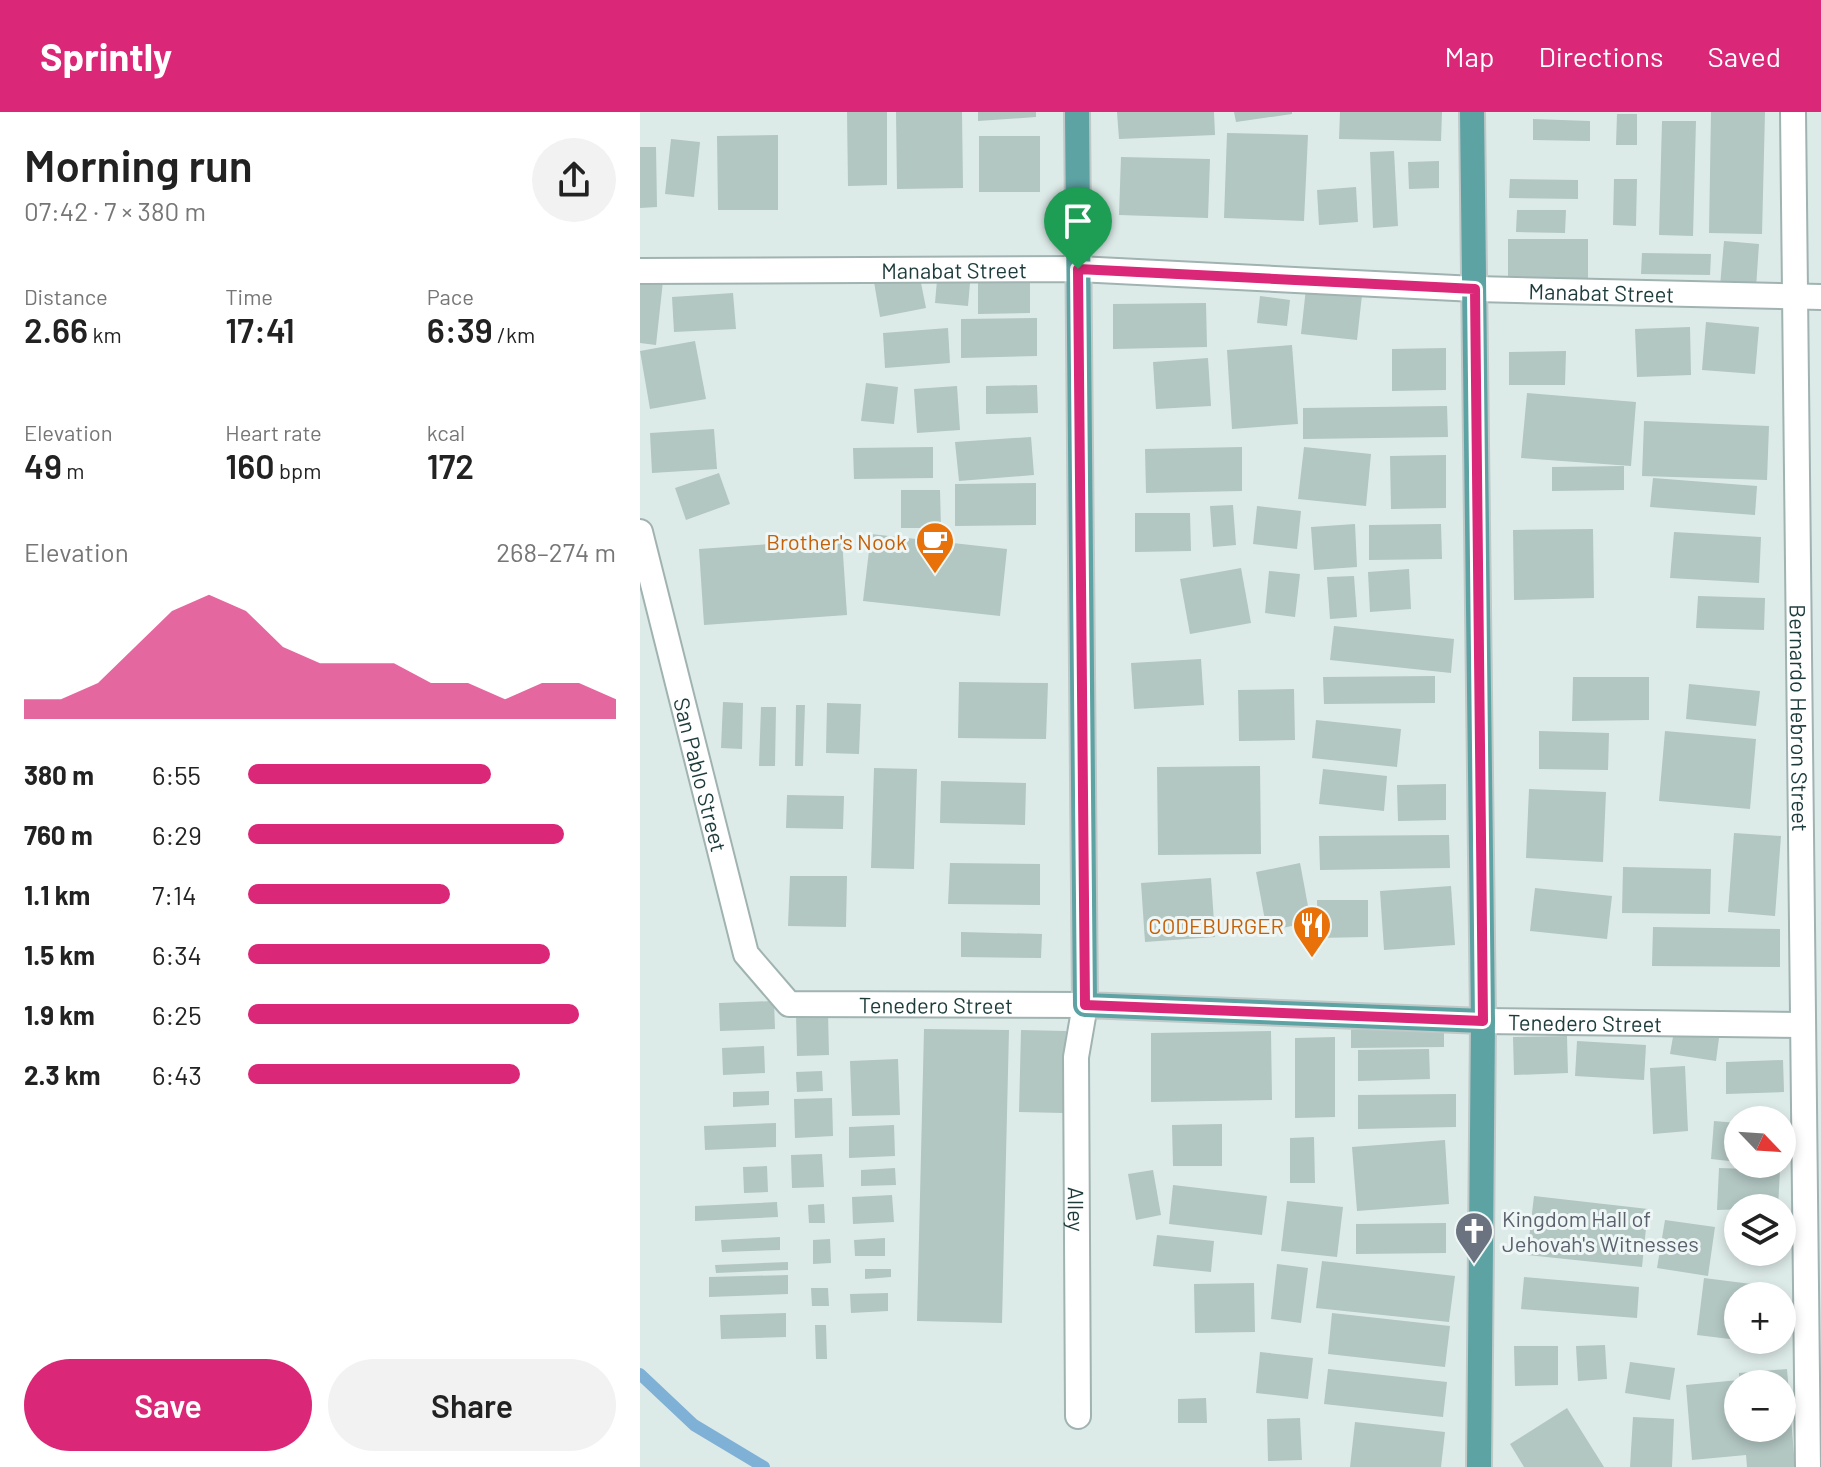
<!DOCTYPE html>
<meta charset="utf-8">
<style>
body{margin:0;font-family:Barlow,sans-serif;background:#f2f2f2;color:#222;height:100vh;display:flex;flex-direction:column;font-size:30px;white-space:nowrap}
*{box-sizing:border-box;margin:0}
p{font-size:26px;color:#767676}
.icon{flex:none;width:44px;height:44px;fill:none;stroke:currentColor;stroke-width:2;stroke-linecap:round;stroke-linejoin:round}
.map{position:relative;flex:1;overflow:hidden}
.side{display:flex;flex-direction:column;background:#fff;width:640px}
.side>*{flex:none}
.needle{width:52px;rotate:115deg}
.fabs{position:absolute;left:1084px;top:994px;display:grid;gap:16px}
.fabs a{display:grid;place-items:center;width:72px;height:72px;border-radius:50%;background:#fff;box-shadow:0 4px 12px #0003;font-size:40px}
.pin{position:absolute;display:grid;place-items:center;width:68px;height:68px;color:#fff;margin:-82px -34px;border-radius:50% 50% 50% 0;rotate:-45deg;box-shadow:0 0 8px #0007}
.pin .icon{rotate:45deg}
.round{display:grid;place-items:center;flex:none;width:84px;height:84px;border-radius:42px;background:#f2f2f2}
.headline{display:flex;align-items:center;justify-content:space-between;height:136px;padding:0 24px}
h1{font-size:44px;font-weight:600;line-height:60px}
.metrics{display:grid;grid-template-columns:repeat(3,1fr);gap:12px;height:136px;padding:8px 24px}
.metrics div{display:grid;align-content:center}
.metrics b{font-size:34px;font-weight:600}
.metrics small{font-size:22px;font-weight:400}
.metrics p{font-size:22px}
.chart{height:224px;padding:16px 24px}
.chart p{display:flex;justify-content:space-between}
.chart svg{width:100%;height:144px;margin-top:8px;fill:#db2777;opacity:.7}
.primary-button{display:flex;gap:16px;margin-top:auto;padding:16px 24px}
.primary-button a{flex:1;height:92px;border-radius:48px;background:#db2777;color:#fff;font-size:32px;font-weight:600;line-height:92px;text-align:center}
.primary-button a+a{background:#f2f2f2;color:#222}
ul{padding:0 24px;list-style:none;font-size:26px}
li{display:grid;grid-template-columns:128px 96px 1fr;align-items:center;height:60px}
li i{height:20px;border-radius:10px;background:#db2777}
header{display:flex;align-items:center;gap:48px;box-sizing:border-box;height:112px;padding:0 40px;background:#db2777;color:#fff}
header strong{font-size:38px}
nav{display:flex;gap:44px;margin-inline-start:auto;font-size:28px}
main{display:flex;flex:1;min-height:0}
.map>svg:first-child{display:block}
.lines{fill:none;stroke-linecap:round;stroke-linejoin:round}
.stream{stroke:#7fb0d6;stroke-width:12}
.building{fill:#b2c6c2;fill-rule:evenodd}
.minor-casing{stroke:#a0b3b1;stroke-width:28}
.major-casing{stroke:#c0c8c8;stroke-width:28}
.minor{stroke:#fff;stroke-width:24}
.major{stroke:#5da3a4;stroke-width:24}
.route-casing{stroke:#fff;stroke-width:16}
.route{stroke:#db2777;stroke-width:10}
.labels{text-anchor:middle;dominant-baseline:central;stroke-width:6;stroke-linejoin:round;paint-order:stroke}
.street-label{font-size:22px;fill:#1d3b3b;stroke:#eef7f5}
.food-label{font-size:22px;fill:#c56008;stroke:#eef7f5;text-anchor:end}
.worship-label{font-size:22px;fill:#5b616d;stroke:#eef7f5;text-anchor:start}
</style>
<header>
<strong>Sprintly</strong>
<nav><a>Map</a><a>Directions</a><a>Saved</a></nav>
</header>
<main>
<section class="side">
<div class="headline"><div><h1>Morning run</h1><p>07:42 · 7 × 380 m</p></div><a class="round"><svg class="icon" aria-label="share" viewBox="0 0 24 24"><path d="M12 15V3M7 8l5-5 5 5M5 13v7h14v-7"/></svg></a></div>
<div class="metrics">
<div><p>Distance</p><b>2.66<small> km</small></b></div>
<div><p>Time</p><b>17:41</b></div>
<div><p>Pace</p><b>6:39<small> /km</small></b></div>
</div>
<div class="metrics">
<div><p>Elevation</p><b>49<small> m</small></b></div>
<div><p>Heart rate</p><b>160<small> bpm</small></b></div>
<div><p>kcal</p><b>172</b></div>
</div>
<div class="chart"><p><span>Elevation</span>268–274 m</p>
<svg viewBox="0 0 160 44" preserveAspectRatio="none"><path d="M0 44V38L10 38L20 33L30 22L40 11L50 6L60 11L70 22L80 27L90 27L100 27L110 33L120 33L130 38L140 33L150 33L160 38V44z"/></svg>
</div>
<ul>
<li><b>380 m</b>6:55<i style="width:66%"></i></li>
<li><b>760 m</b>6:29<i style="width:86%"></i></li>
<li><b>1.1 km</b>7:14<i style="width:55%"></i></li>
<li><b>1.5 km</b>6:34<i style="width:82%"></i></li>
<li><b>1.9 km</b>6:25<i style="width:90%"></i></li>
<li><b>2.3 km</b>6:43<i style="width:74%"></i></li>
</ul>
<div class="primary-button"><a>Save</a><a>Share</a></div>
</section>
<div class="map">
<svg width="1181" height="1355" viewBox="0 0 1181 1355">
<rect width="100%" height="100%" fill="#ddebe8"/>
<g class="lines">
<polyline class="stream" points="0,1262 54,1313 124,1355"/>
</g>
<g class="building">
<polygon points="207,0 247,0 247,73 208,74"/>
<polygon points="256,0 322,0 323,76 257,77"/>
<polygon points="338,0 396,0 396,5 338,9"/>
<polygon points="477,0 574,0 575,23 479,27"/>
<polygon points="594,0 652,0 652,2 596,10"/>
<polygon points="700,0 802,0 801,29 699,27"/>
<polygon points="1071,0 1125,0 1122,122 1069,121"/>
<polygon points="977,2 997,2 997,33 976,33"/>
<polygon points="893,7 950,9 950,29 893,28"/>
<polygon points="1022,9 1056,9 1053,124 1019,123"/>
<polygon points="587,21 668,23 664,109 584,106"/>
<polygon points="138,23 138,98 78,98 77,24"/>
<rect x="339" y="24" width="61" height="56"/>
<polygon points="31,27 60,30 54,85 25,82"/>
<polygon points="0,35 16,35 17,95 0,96"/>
<polygon points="754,39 758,114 733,116 730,40"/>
<polygon points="481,45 570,47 568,106 479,103"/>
<polygon points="799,49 799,76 769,77 768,50"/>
<polygon points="870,67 938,68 938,87 869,86"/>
<polygon points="974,67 997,67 996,114 973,113"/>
<polygon points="716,75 718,110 679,113 677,78"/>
<polygon points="877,98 926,98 925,121 876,120"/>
<rect x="868" y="127" width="80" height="50"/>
<polygon points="1084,129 1119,132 1116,176 1080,174"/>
<polygon points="1002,141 1071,142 1070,163 1001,162"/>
<polygon points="279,161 286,196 240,205 234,170"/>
<polygon points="338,162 390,162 390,201 338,202"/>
<polygon points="0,167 23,169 16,233 0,231"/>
<polygon points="297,168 330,171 328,194 295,191"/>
<polygon points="666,176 722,183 717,228 661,222"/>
<polygon points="93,181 96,217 34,220 32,185"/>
<polygon points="620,184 650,188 647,214 617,211"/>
<polygon points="566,191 567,235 473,237 473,192"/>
<polygon points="397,206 397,244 321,246 321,207"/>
<polygon points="1066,210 1119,215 1115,262 1062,258"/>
<polygon points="1050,215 1051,263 997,265 995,217"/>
<polygon points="308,216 310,251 245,256 243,221"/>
<polygon points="55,229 66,287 10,297 0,239"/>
<polygon points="652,233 658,312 592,317 587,238"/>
<polygon points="806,236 806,278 752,279 752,237"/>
<polygon points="926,239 925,273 869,273 869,240"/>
<polygon points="568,246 571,294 516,297 513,250"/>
<polygon points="226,271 258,275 254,312 221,309"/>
<polygon points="397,273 398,301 346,302 346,274"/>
<polygon points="317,274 320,318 277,321 274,277"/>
<polygon points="887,281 996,290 991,354 881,346"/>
<polygon points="807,294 808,325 663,327 663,296"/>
<polygon points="1004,309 1129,314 1127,368 1002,364"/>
<polygon points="74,317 77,357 12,361 10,321"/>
<polygon points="391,325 394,363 319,369 315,330"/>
<polygon points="293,335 293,366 214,367 213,336"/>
<polygon points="602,335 602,379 506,381 505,337"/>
<polygon points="664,335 731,342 726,394 658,387"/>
<polygon points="806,343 806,396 751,397 750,344"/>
<polygon points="984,354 984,378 912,379 912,355"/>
<polygon points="79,361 90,392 46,408 35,376"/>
<polygon points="1013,366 1117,374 1115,403 1010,395"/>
<polygon points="396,371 396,413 315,414 315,372"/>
<polygon points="261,378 300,378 301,416 261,416"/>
<polygon points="593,393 596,433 573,435 570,394"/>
<polygon points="617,394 661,399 657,437 613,432"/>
<polygon points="495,401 550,401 551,439 495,440"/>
<polygon points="715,412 717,455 674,458 671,415"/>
<polygon points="801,412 802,447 729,448 729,413"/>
<polygon points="953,417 954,486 874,488 873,418"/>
<polygon points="1034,420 1121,425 1119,471 1030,466"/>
<polygon points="231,422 367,437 360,504 223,489"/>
<polygon points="202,427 207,503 64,513 59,437"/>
<polygon points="601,456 611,511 550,522 540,467"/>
<polygon points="769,457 771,497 730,500 728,460"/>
<polygon points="629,459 660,462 655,505 625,501"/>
<polygon points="714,464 717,505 690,507 687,465"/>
<polygon points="1058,484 1125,486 1124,518 1056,516"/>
<polygon points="694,514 814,527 811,561 690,548"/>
<polygon points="561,547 564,593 494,597 491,551"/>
<polygon points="795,564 795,591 684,592 683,565"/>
<polygon points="933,565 1009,565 1009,608 932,609"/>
<polygon points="319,570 408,571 406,627 318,626"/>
<polygon points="1049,572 1120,579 1116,614 1046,607"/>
<polygon points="654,577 655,628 599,629 598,578"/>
<polygon points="83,590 103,591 102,637 81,636"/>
<polygon points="187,591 221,592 219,642 186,641"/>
<polygon points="156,593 165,593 163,654 155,654"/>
<polygon points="121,595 136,595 135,654 119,654"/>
<polygon points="676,608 761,617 757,655 672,646"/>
<polygon points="899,619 969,621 968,658 899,657"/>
<polygon points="1025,619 1116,627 1110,697 1019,689"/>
<polygon points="620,654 621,742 518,743 517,655"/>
<polygon points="234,656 277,657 274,757 231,756"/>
<polygon points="683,657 747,664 744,699 679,692"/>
<polygon points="301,669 386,671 385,713 300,711"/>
<polygon points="806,672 806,708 758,709 757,673"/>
<polygon points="889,677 966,680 963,750 886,746"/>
<polygon points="147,683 204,684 203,717 146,716"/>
<polygon points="1094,721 1141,724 1135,804 1088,800"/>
<polygon points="809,723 810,756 680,758 679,724"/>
<polygon points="310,751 400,752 400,793 308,792"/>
<polygon points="660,751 671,810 627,819 616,760"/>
<polygon points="983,755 1071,757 1070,802 982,801"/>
<polygon points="150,764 207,764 206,815 148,814"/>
<polygon points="571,766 575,825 505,830 501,771"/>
<polygon points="811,774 815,833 744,838 740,779"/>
<polygon points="895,776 972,784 967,827 890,819"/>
<polygon points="677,788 728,788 728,825 678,826"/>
<polygon points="1013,815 1140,817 1140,855 1012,854"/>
<polygon points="321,820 402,822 401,846 321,845"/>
<polygon points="134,889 135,917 80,919 79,891"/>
<polygon points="188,900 189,943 157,944 156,902"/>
<polygon points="284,917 369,918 362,1211 277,1209"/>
<polygon points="804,917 804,935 711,936 711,918"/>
<polygon points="381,918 426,919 423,1001 379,1000"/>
<polygon points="631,919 632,988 511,990 511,921"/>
<polygon points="1034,919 1079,926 1076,949 1030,942"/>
<polygon points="927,924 928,961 874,963 873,925"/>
<polygon points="695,925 695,1005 655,1006 655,926"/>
<polygon points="937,929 1006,933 1004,968 935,964"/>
<polygon points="124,934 125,961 83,963 82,936"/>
<polygon points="789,937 790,967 718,969 718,938"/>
<polygon points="258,947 260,1003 212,1004 210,949"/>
<polygon points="1143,948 1144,980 1086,982 1086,950"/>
<polygon points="1045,954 1048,1019 1013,1022 1010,956"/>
<polygon points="182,959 183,979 157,980 156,960"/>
<polygon points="129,979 129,993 93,995 93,980"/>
<polygon points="816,982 816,1015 718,1017 718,983"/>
<polygon points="192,986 193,1024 155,1026 154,987"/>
<polygon points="1074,1009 1098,1011 1098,1050 1071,1047"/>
<polygon points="136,1011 136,1035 65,1038 64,1014"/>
<polygon points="582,1012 582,1054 533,1054 532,1013"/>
<polygon points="254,1013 255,1044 209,1046 209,1015"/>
<polygon points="674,1025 675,1071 650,1071 650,1026"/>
<polygon points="805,1028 809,1092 717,1099 712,1035"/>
<polygon points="182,1042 184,1075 152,1076 151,1043"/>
<polygon points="127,1054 128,1080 104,1081 103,1055"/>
<polygon points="255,1056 256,1073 221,1074 221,1058"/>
<polygon points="1079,1056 1140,1058 1138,1096 1077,1098"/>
<polygon points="513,1058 521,1103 496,1108 488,1062"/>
<polygon points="533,1073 627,1084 622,1123 529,1112"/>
<polygon points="252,1083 254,1110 213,1112 212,1085"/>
<polygon points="894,1084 1008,1097 1002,1155 887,1143"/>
<polygon points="647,1089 703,1095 697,1145 641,1139"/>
<polygon points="137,1090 138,1105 55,1109 55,1094"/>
<polygon points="184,1092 185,1111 169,1111 168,1093"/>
<polygon points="1025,1108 1075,1115 1068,1164 1017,1156"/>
<polygon points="806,1111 806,1141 716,1142 716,1112"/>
<polygon points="517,1123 574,1129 571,1160 513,1154"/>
<polygon points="140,1125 140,1138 82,1140 81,1128"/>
<polygon points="245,1126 245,1144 215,1144 214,1128"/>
<polygon points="190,1127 191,1151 173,1152 173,1128"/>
<polygon points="682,1149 815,1164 809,1210 676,1196"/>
<polygon points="148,1150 148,1158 76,1161 75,1153"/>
<polygon points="637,1152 668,1156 661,1211 631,1207"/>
<polygon points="225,1157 251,1157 251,1165 225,1167"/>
<polygon points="148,1163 148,1182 69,1185 69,1165"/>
<polygon points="884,1165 999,1175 997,1206 881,1197"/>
<polygon points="1064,1166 1135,1175 1134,1184 1098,1184 1098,1228 1057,1223"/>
<polygon points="614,1171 615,1220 555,1221 554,1172"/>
<polygon points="171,1176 188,1176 189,1194 172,1194"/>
<polygon points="248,1181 248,1199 211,1201 210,1182"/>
<polygon points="146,1201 146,1225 81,1227 80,1203"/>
<polygon points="692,1201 810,1214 805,1255 688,1242"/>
<polygon points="175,1213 186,1213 187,1247 176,1247"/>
<polygon points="965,1233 967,1267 938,1269 936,1234"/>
<polygon points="874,1234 918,1234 918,1273 875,1274"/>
<polygon points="620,1240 673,1246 668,1287 616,1281"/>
<polygon points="990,1250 1035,1256 1030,1288 985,1281"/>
<polygon points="688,1257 807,1270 803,1305 684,1292"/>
<path d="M1147,1257l8,98h-48l-1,-12 -54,5 -6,-75 53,-5v-7zM1098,1272h44v44h-44z"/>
<polygon points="566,1286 567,1311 538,1311 538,1287"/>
<polygon points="927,1296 964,1355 884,1355 870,1332"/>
<polygon points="993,1305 1034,1307 1032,1355 990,1355"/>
<polygon points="660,1306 662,1348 628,1349 627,1307"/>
<polygon points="715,1310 805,1320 801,1355 710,1355"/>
</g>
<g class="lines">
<g class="minor-casing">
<g id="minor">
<path id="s1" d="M1153,0l15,1355"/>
<path id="s2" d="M0,159l438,-2 397,20 346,8"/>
<path id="s3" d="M0,420l106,422 43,50 296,1 -9,52 2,359"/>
<path id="s4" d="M843,909l320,4"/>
</g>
</g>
<g class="major-casing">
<g id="major">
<polyline points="437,0 445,893 843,909"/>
<polyline points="832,0 843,909 839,1355"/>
</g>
</g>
<use href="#minor" class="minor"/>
<use href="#major" class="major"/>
</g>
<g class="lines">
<g class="route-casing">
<polygon id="route" points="438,157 835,177 843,909 445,893"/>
</g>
<use href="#route" class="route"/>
</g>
<defs>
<g id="cafe-pin" transform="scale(2)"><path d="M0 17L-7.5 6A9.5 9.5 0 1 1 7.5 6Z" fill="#e8710a" stroke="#eef7f5"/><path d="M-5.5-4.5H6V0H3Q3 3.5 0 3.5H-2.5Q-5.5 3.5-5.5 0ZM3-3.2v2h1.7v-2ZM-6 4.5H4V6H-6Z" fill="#fff"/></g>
<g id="restaurant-pin" transform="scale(2)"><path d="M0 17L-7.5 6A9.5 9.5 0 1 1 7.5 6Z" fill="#e8710a" stroke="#eef7f5"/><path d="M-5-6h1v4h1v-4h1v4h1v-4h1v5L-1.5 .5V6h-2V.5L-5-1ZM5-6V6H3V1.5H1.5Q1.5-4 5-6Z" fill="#fff"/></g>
<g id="church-pin" transform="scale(2)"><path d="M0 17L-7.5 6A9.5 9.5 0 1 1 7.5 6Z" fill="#6b7280" stroke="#eef7f5"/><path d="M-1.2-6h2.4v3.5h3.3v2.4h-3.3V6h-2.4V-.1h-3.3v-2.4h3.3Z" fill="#fff"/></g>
</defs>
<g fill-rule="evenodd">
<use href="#cafe-pin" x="295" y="429"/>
<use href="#restaurant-pin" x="672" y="813"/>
<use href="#church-pin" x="834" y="1119"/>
</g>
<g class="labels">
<g class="street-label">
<text stroke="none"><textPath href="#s2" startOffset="314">Manabat Street</textPath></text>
<text stroke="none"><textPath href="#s2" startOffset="962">Manabat Street</textPath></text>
<text stroke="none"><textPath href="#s1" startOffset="606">Bernardo Hebron Street</textPath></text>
<text stroke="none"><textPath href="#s3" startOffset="250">San Pablo Street</textPath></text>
<text stroke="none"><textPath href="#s3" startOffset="648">Tenedero Street</textPath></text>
<text stroke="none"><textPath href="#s4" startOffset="102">Tenedero Street</textPath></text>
<text stroke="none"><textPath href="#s3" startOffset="1002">Alley</textPath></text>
</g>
<g class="food-label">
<text x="267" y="429">Brother's Nook</text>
<text x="644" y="813">CODEBURGER</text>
</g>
<g class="worship-label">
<text x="862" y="1106">Kingdom Hall of<tspan x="862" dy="25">Jehovah's Witnesses</tspan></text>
</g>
</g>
</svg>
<div class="fabs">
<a><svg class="needle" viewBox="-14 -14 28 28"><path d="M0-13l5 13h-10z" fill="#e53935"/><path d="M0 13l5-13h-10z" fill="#767676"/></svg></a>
<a><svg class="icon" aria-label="layers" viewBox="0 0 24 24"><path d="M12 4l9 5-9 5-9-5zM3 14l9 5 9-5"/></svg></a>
<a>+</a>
<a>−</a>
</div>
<div class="pin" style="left:438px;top:157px;background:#1e9e55"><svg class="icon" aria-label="arrive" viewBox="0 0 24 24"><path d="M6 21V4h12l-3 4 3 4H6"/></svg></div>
</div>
</main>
